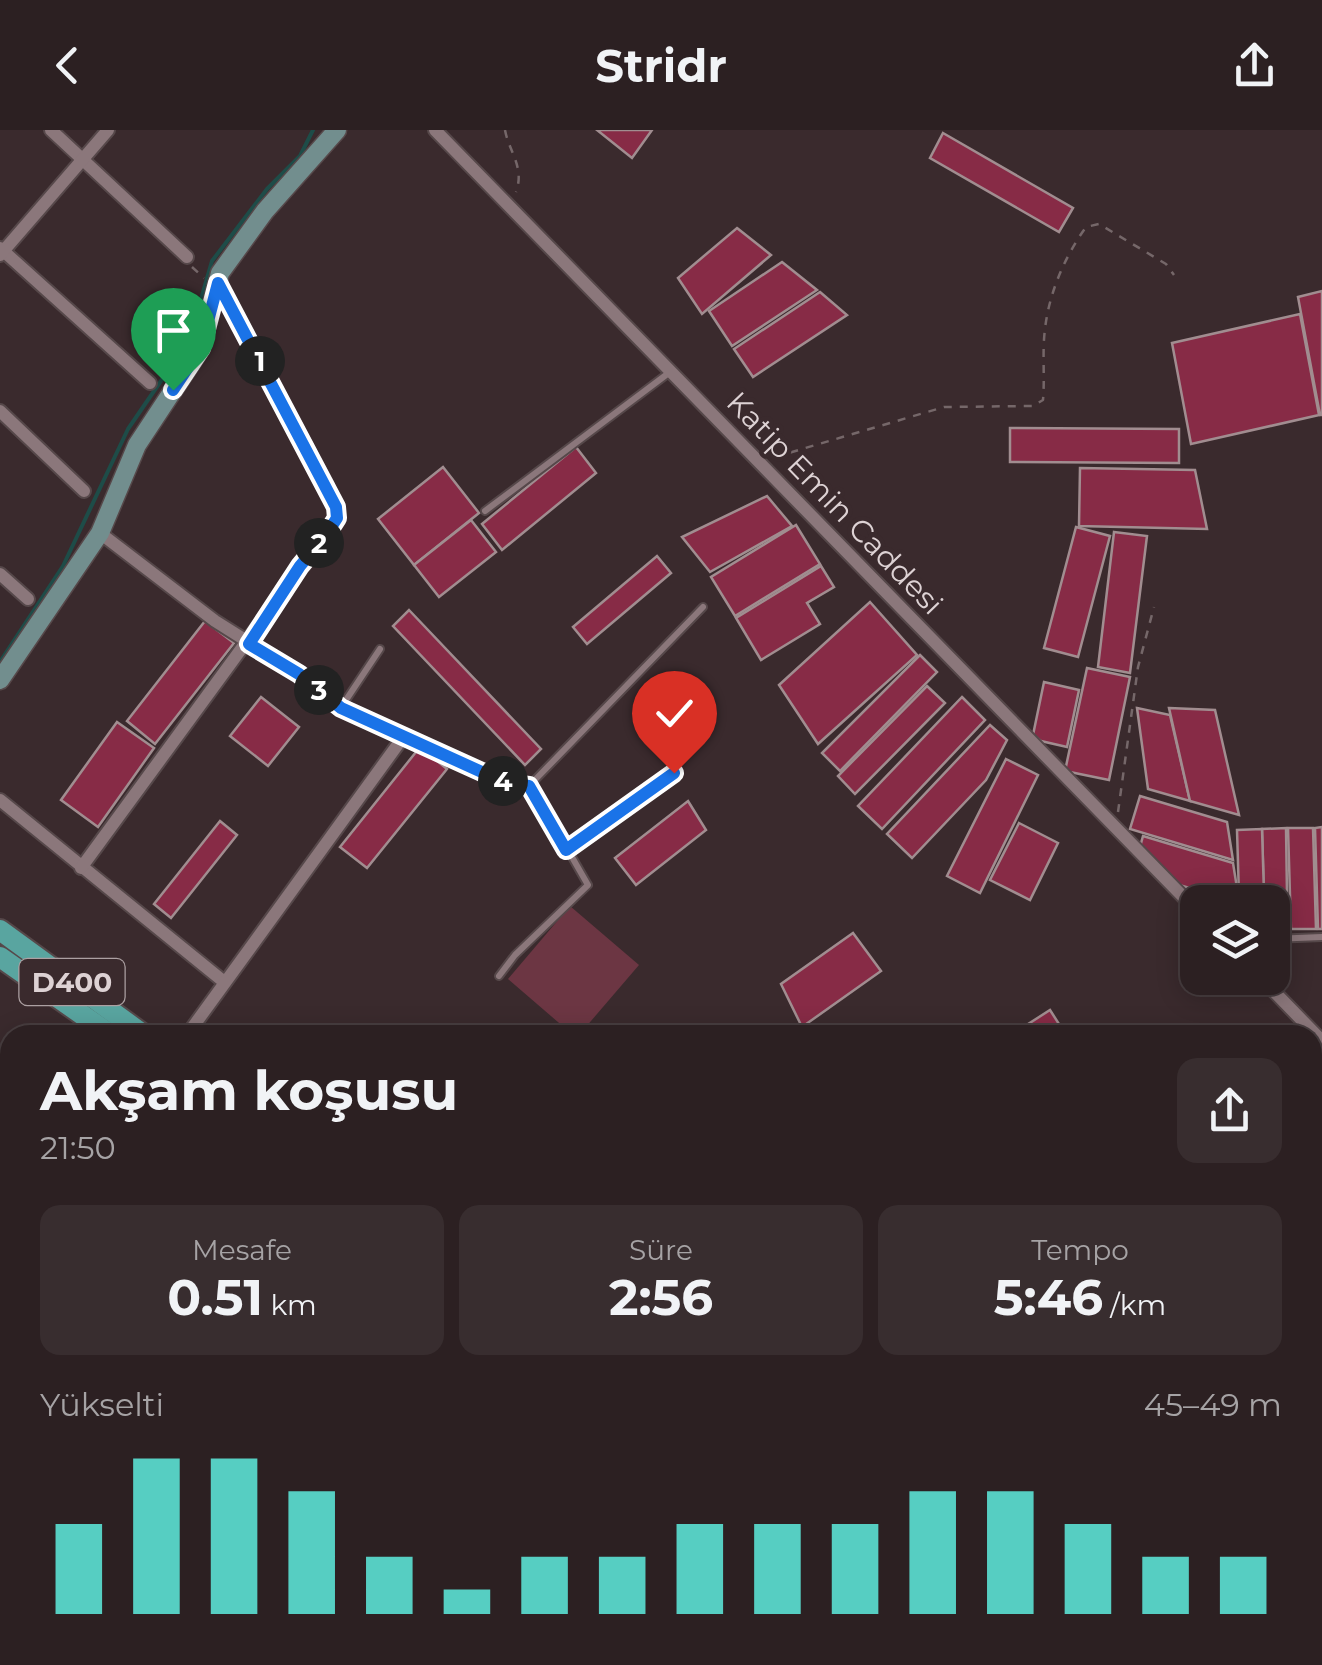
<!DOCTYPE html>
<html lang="tr">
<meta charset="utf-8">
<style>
body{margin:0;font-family:Montserrat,sans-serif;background:#382d2f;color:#f1f3f6;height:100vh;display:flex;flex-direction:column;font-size:38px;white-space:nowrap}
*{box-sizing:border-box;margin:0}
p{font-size:32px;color:#a6a3a5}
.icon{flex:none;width:55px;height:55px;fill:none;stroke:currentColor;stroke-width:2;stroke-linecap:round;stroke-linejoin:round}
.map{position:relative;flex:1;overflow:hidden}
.details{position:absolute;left:0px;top:895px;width:1322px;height:640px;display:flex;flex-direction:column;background:#2c2022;border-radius:30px 30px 0 0;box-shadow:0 5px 25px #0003,0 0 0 2px #483e40}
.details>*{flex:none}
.tools{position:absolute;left:1180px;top:755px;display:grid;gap:20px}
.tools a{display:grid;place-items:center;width:110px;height:110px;border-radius:20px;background:#2c2022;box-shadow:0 5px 25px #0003,0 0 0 2px #483e40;font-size:50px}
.pin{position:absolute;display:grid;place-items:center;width:85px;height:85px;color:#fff;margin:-102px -42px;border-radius:50% 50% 50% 0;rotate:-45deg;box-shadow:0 0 10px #0007}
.pin .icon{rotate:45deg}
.km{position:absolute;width:50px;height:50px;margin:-25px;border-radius:50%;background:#222;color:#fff;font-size:28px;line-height:50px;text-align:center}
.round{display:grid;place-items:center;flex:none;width:105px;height:105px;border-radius:20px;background:#382d2f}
.overview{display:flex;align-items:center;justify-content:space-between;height:170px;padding:0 40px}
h1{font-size:55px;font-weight:700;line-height:75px}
.stats{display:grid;grid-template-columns:repeat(3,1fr);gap:15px;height:170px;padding:10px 40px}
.stats div{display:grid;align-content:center;border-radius:20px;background:#382d2f;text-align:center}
.stats b{font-size:50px;font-weight:700}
.stats small{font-size:28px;font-weight:400}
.stats p{font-size:28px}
.chart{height:280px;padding:20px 40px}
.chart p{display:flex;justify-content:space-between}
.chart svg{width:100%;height:180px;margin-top:10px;stroke:#56cec2;stroke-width:6}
header{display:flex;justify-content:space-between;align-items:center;height:130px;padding:0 40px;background:#2c2022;font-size:45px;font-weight:700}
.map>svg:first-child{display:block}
.green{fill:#6c3643}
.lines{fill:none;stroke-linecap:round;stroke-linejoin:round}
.stream{stroke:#1e4c48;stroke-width:4}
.building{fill:#872b46;stroke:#a18d90;stroke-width:2.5}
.lane-casing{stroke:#56484a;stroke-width:10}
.street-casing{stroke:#56484a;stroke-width:16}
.secondary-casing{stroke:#56484a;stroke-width:21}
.primary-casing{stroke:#56484a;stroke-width:24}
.path{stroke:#756769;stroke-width:2.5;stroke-dasharray:8 8;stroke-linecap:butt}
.lane{stroke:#8b777b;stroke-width:6}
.street{stroke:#8b777b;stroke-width:12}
.secondary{stroke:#728e8e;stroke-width:18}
.primary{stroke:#59a5a0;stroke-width:20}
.route-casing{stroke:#fff;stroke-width:20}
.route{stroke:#1a73e8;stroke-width:12}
.labels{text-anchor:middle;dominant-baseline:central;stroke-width:9;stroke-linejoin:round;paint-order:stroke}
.shield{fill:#3a2a2d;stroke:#aca0a2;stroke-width:2.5}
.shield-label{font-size:28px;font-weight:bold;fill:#ddd2d4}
.street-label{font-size:30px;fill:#ddd2d4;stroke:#3a2a2d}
</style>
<header><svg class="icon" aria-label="back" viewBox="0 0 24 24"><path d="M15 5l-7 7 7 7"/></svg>Stridr<svg class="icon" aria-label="share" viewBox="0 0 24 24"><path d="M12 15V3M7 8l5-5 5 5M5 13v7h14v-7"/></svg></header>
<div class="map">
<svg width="1322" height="1535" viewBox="0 0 1322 1535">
<rect width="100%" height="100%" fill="#3a2a2d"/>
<polygon class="green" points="570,776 639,835 579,905 573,905 508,849"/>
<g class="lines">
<polyline class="stream" points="0,532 63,436 128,299 189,210 212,131 267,59 300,26 313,0"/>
</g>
<g class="building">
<polygon points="597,0 652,0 632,28"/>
<polygon points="943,3 1073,78 1059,102 930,28"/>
<polygon points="737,98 771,125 702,184 678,148"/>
<polygon points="782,132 817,160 732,216 709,181"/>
<polygon points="1322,161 1322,285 1320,285 1298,167"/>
<polygon points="820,162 847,185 753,247 734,219"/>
<polygon points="1300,184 1319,285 1191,314 1172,213"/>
<polygon points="1010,298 1179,299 1179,333 1010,332"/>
<polygon points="576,317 596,343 502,420 482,394"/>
<polygon points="443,337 479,383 414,435 378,389"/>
<polygon points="1080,338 1195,340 1207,399 1079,396"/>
<polygon points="767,366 792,396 710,442 682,407"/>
<polygon points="471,390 496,422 439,467 414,435"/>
<polygon points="796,395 820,434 735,486 711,447"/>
<polygon points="1076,397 1110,406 1078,527 1044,518"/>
<polygon points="1114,402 1147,406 1130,543 1098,537"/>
<polygon points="657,426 671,443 587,514 573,497"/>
<polygon points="821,436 834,457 807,473 820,494 761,530 736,488"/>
<polygon points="870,472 917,525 818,614 779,555"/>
<polygon points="409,480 541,619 525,635 393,496"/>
<polygon points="205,491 234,513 155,614 127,591"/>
<polygon points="920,525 937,542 840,641 822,623"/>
<polygon points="1087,538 1130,547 1109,650 1065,641"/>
<polygon points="1044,552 1079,560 1067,617 1041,611 1033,605"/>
<polygon points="927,556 945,573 855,664 838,646"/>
<polygon points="261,567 299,597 268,636 230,606"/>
<polygon points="962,567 985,590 882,699 858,676"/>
<polygon points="1137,578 1170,585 1190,671 1148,659"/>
<polygon points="1169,578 1215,580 1239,685 1190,671"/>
<polygon points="117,592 154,618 98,697 61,670"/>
<polygon points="990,595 1007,610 986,650 912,728 887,704"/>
<polygon points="420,617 447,639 367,738 340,717"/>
<polygon points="1006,629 1038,645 980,763 947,746"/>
<polygon points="1140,666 1227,692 1233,730 1130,699"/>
<polygon points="688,671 706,700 636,755 615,728"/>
<polygon points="220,691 237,705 171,788 154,774"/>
<polygon points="1019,693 1058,713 1030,770 990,750"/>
<polygon points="1322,697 1322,799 1318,799 1315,698"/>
<polygon points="1286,698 1287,765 1264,765 1262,699"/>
<polygon points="1288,698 1313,698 1316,799 1291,799"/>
<polygon points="1262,699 1264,765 1239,766 1237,700"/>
<polygon points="1143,706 1233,733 1237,758 1233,771 1176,754 1140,717"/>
<polygon points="853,803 881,841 802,897 781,854"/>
<polygon points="1050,880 1066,905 1011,905"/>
<polygon points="0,939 10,945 10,989 0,983"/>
<polygon points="0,1213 10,1221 10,1241 0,1253"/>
<polygon points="2,1345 10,1350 10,1415 0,1431"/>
<polygon points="10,1438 10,1482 0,1475 0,1452"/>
<polygon points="97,1525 126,1525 118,1535 104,1535 95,1528"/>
<polygon points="133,1525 173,1525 165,1535 125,1535"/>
<polygon points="304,1525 332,1525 339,1530 336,1535 297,1535"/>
</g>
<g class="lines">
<g class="lane-casing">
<g id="lane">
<polyline points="485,381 670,242"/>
<polyline points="342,576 380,519"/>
<polyline points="530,655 703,477"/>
<polyline points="1272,809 1322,807"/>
<polyline points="499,846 515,825 588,755 557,701"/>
</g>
</g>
<g class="street-casing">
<g id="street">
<polyline points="51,0 187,127"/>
<polyline points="435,0 1198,782"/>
<polyline points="0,118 150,253"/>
<polyline points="0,125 108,0"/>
<polyline points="0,281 84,361"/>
<polyline points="100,403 215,491 299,544 341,577 506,653 529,656 556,700"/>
<polyline points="0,444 28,469"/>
<polyline points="0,670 223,851"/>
<polyline points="81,738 337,388 327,355 218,153"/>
<polyline points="1261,848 1322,911"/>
<polyline points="187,905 404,606"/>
<polyline points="0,1490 10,1495"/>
<polyline points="64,1525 82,1535"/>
</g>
</g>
<g class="secondary-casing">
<polyline id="secondary" points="0,550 100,403 137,315 201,218 220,143 265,81 337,0"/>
</g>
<g class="primary-casing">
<g id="primary">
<polyline points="0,800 144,905"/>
<polyline points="0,827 111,905"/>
<polyline points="954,1525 967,1535"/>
<polyline points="989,1525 1003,1535"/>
</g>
</g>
<g class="path">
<path d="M505,0c4,22 20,37 11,62"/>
<polyline points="192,137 204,148"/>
<path d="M775,327l169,-50 89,-1 10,-6c2,-24 -1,-48 2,-71 4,-36 20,-73 41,-102l13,-3 67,40 8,11"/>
<polyline points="1118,682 1138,537 1154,477"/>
<polyline points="575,713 673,643"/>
<polyline points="1314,1535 1322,1525"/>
</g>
<use href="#lane" class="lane"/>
<use href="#street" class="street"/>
<use href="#secondary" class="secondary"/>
<use href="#primary" class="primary"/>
</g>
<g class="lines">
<g class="route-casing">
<polyline id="route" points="173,260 201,218 218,153 336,377 337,388 326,405 300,436 249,514 299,544 341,578 506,653 529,656 566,720 674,643"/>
</g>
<use href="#route" class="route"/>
</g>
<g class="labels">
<rect class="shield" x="19.5" y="829" width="105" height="46" rx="8"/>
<g class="shield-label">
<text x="72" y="852">D400</text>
</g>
<g class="street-label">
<text transform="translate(835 373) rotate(46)">Katip Emin Caddesi</text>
</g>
</g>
</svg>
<div class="tools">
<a><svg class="icon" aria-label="layers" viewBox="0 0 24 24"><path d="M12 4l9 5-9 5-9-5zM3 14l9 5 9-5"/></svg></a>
</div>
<div class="pin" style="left:173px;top:260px;background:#1e9e55"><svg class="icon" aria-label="arrive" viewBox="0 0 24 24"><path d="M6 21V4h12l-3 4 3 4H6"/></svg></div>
<div class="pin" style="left:674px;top:643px;background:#d93025"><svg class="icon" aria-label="check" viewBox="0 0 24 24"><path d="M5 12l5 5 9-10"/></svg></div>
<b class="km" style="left:260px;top:231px">1</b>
<b class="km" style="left:319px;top:413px">2</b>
<b class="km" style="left:319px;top:560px">3</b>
<b class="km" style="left:503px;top:651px">4</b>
<section class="details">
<div class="overview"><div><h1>Akşam koşusu</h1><p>21:50</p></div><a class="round"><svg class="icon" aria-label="share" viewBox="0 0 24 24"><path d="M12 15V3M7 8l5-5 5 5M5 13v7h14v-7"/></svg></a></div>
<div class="stats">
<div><p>Mesafe</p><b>0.51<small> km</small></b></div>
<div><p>Süre</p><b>2:56</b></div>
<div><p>Tempo</p><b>5:46<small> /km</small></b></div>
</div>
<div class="chart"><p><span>Yükselti</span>45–49 m</p>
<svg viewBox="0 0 160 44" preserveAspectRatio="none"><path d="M5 44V22M15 44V6M25 44V6M35 44V14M45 44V30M55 44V38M65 44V30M75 44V30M85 44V22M95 44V22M105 44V22M115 44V14M125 44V14M135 44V22M145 44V30M155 44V30"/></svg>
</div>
</section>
</div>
